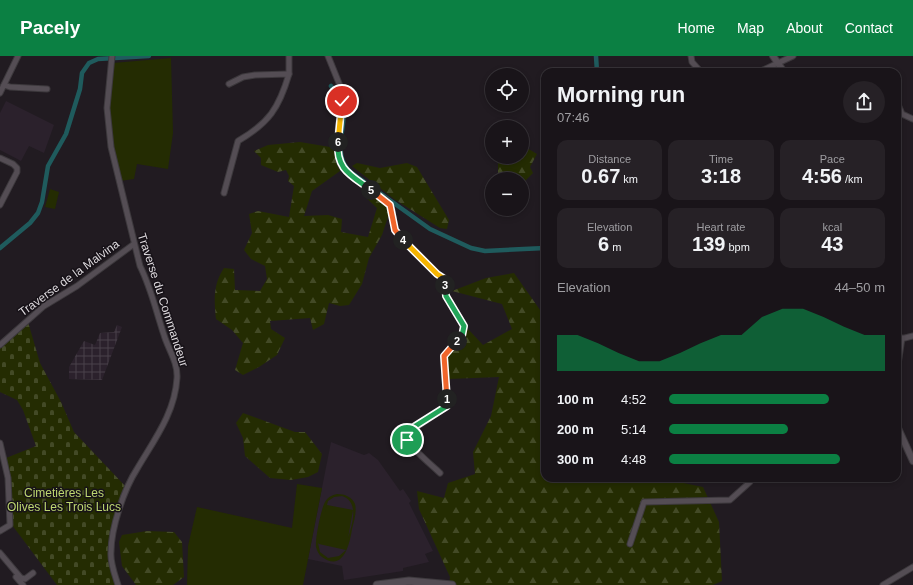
<!DOCTYPE html>
<meta charset="utf-8">
<style>
body{margin:0;font-family:Helvetica,sans-serif;background:#262126;color:#f1f3f6;height:100vh;display:flex;flex-direction:column;font-size:15px;white-space:nowrap}
*{box-sizing:border-box;margin:0}
p{font-size:13px;color:#9f9ea2}
.icon{flex:none;width:22px;height:22px;fill:none;stroke:currentColor;stroke-width:2;stroke-linecap:round;stroke-linejoin:round}
.map{position:relative;flex:1;overflow:hidden}
.panel{position:absolute;left:541px;top:12px;width:360px;height:414px;display:flex;flex-direction:column;background:#191419;border-radius:12px;box-shadow:0 2px 6px #0003,0 0 0 1px #373338}
.panel>*{flex:none}
.fabs{position:absolute;left:485px;top:12px;display:grid;gap:8px}
.fabs a{display:grid;place-items:center;width:44px;height:44px;border-radius:50%;background:#191419;box-shadow:0 2px 6px #0003,0 0 0 1px #373338;font-size:20px}
.pin{position:absolute;display:grid;place-items:center;width:34px;height:34px;color:#fff;margin:-17px;border:2px solid #fff;border-radius:50%;box-shadow:0 1px 4px #0007}
.km{position:absolute;width:20px;height:20px;margin:-10px;border-radius:50%;background:#222;color:#fff;font-size:11px;line-height:20px;text-align:center}
.round{display:grid;place-items:center;flex:none;width:42px;height:42px;border-radius:21px;background:#262126}
.summary{display:flex;align-items:center;justify-content:space-between;height:68px;padding:0 16px}
h1{font-size:22px;font-weight:600;line-height:30px}
.stats{display:grid;grid-template-columns:repeat(3,1fr);gap:6px;height:68px;padding:4px 16px}
.stats div{display:grid;align-content:center;border-radius:10px;background:#262126;text-align:center}
.stats b{font-size:20px;font-weight:600}
.stats small{font-size:11px;font-weight:400}
.stats p{font-size:11px}
.chart{height:112px;padding:8px 16px}
.chart p{display:flex;justify-content:space-between}
.chart svg{width:100%;height:72px;margin-top:4px;fill:#0b8043;opacity:.7}
ul{padding:0 16px;list-style:none;font-size:13px}
li{display:grid;grid-template-columns:64px 48px 1fr;align-items:center;height:30px}
li i{height:10px;border-radius:5px;background:#0b8043}
header{display:flex;align-items:center;gap:24px;box-sizing:border-box;height:56px;padding:0 20px;background:#0b8043;color:#fff}
header strong{font-size:19px}
nav{display:flex;gap:22px;margin-inline-start:auto;font-size:14px}
.map>svg:first-child{display:block}
.built{fill:#2b212c}
.industrial{fill:url(#industrial-grid)}
.forest{fill:url(#forest-firs)}
.cemetery{fill:url(#cemetery-stones)}
.pitch{fill:#242c02;fill-rule:evenodd}
.lines{fill:none;stroke-linecap:round;stroke-linejoin:round}
.canal{stroke:#1f5b5d;stroke-width:4.5}
.minor-casing{stroke:#3d393d;stroke-width:7}
.tertiary-casing{stroke:#3d393d;stroke-width:8}
.secondary-casing{stroke:#3d393d;stroke-width:9}
.minor{stroke:#544d54;stroke-width:5}
.tertiary{stroke:#544d54;stroke-width:6}
.secondary{stroke:#544d54;stroke-width:7}
.split-1-casing{stroke:#fff;stroke-width:8}
.split-2-casing{stroke:#fff;stroke-width:8}
.split-3-casing{stroke:#fff;stroke-width:8}
.split-4-casing{stroke:#fff;stroke-width:8}
.split-5-casing{stroke:#fff;stroke-width:8}
.split-6-casing{stroke:#fff;stroke-width:8}
.split-7-casing{stroke:#fff;stroke-width:8}
.split-1{stroke:#22a559;stroke-width:5}
.split-2{stroke:#f0652b;stroke-width:5}
.split-3{stroke:#22a559;stroke-width:5}
.split-4{stroke:#f5b400;stroke-width:5}
.split-5{stroke:#f0652b;stroke-width:5}
.split-6{stroke:#22a559;stroke-width:5}
.split-7{stroke:#f5b400;stroke-width:5}
.labels{text-anchor:middle;dominant-baseline:central;stroke-width:3;stroke-linejoin:round;paint-order:stroke}
.street-label{font-size:12px;fill:#ddd9dd;stroke:#171218}
.park-label{font-size:12px;fill:#bdd670;stroke:#171218}
</style>
<header>
<strong>Pacely</strong>
<nav><a>Home</a><a>Map</a><a>About</a><a>Contact</a></nav>
</header>
<div class="map">
<svg width="913" height="529" viewBox="0 0 913 529">
<defs>
<pattern id="industrial-grid" width="8" height="8" patternUnits="userSpaceOnUse"><rect width="8" height="8" fill="#2b212c"/><path d="M0 4h8M4 0v8" fill="none" stroke="#49414a"/></pattern>
<pattern id="forest-firs" width="22" height="20" patternUnits="userSpaceOnUse"><rect width="22" height="20" fill="#242c02"/><path d="M5 1l3.5 6h-7zM16 11l3.5 6h-7z" fill="#434a26"/></pattern>
<pattern id="cemetery-stones" width="16" height="16" patternUnits="userSpaceOnUse"><rect width="16" height="16" fill="#242c02"/><path d="M2 7V4a2 2 0 0 1 4 0v3zM10 15v-3a2 2 0 0 1 4 0v3z" fill="#434a26"/></pattern>
</defs>
<rect width="100%" height="100%" fill="#211b21"/>
<g class="built">
<polygon points="6,45 54,69 44,97 29,90 21,105 0,94 0,57"/>
<polygon points="331,386 364,399 369,397 378,404 400,435 403,433 411,445 409,447 433,495 425,498 429,506 403,512 403,515 344,524 342,510 308,503"/>
</g>
<polygon class="industrial" points="117,269 122,271 102,324 69,323 69,311 84,285 95,289 100,277 114,276"/>
<g class="forest">
<path d="M300,86l36,6v12l4,11 -28,20 -8,25 24,-1 14,4 -1,13 27,5 9,-29 -15,-14 1,-6 21,13 6,10 -8,24 -13,23 -7,26 -13,21 -9,1 -11,-3 -5,21 -11,6 -3,-12 -40,3 1,8 14,9 -8,17 -18,12 -16,8 -8,-5 8,-27 -11,-13 -16,-11c-2,-18 -3,-35 8,-51l10,1 1,21 25,1 7,-12 -2,-13 -14,-7 -7,-9 8,-17 -3,-19 9,-3 31,6 5,-31 -6,-5 1,-5 -3,-6 -8,2 -17,-7v-7l-7,-7 14,-6z"/>
<polygon points="522,89 537,98 530,111 533,117 522,128 522,123 498,123 498,101 522,101"/>
<polygon points="357,107 380,112 407,107 417,111 449,164 447,173 440,172 394,143 352,110"/>
<polygon points="514,217 545,261 545,422 659,422 703,431 719,466 722,525 713,529 449,529 450,521 419,453 417,435 444,442 448,427 475,418 473,396 491,360 499,321 448,323 447,301 468,273 483,289 512,273 502,248 452,235 486,222"/>
<polygon points="243,357 295,376 305,376 322,398 318,416 308,421 291,424 270,422 245,400 243,382 236,367"/>
<polygon points="147,475 174,476 182,486 184,521 173,529 136,529 122,510 119,486 122,479"/>
</g>
<polygon class="cemetery" points="28,266 40,307 61,346 74,376 127,432 115,460 108,499 116,529 57,529 12,469 6,402 36,390 23,354 17,344 0,336 0,291"/>
<g class="pitch">
<path d="M171,2l2,75 -5,36 -31,-5 -3,15 -14,2c-6,-23 -11,-50 -11,-74 1,-15 4,-29 4,-44z"/>
<polygon points="50,133 59,136 55,153 45,151"/>
<polygon points="297,428 322,432 303,529 187,529 188,490 197,451 292,472"/>
<path d="M337,438c8,0 15,3 18,10 2,8 -1,17 -3,25 -2,13 -8,44 -30,28 -3,-2 -5,-6 -6,-10 -1,-8 5,-38 9,-45 3,-5 7,-7 12,-8zM342,440c18,6 10,29 6,42l5,-28 -26,-5 -5,19 6,-23 6,-4zM318,487l1,1 27,6 -7,6 -11,2 -8,-6z"/>
</g>
<g class="lines">
<g class="canal">
<polyline points="596,0 597,16"/>
<path d="M331,30l13,16c3,23 -14,55 8,71l78,56 41,19 14,3 60,-3"/>
<polyline points="0,192 30,167 38,157 42,146 48,110 66,78 80,33 82,17 89,7 98,3 149,0"/>
</g>
<g class="minor-casing">
<g id="minor">
<path d="M112,0l-5,52 4,39 29,119c11,22 16,45 24,69 4,14 14,27 13,43 -2,35 -23,62 -40,91 -13,20 -26,59 -26,83 -1,11 4,23 7,33"/>
<polyline points="289,0 289,18"/>
<polyline points="328,0 347,47 347,55 341,60"/>
<polyline points="691,0 692,6 701,16"/>
<polyline points="759,16 793,0"/>
<polyline points="4,29 10,31 47,33"/>
<polyline points="0,37 18,0"/>
<path d="M343,38c-2,17 -11,59 -1,73 9,12 32,25 45,34l5,9 3,20 42,44 6,3 3,18 18,31 -2,10 -18,20 3,50 -41,28c-1,10 26,31 34,39"/>
<polyline points="899,51 902,58 913,63"/>
<polyline points="0,102 13,108 17,112 17,116 0,149"/>
<path d="M224,137l14,-52c31,-18 41,-33 51,-67l-34,1 -12,2 -14,7"/>
<polyline points="897,284 913,280"/>
<polyline points="0,289 44,250 77,230 134,188"/>
<polyline points="897,315 902,282"/>
<polyline points="0,387 8,422 10,469 0,475"/>
<polyline points="630,488 644,446 730,444 750,426 751,422"/>
<polyline points="0,497 21,522 25,523 33,517"/>
<polyline points="16,521 23,529"/>
<polyline points="883,529 913,511"/>
</g>
</g>
<g class="tertiary-casing">
<g id="tertiary">
<polyline points="773,0 784,16"/>
<polyline points="897,370 913,405"/>
</g>
</g>
<g class="secondary-casing">
<polyline id="secondary" points="377,529 409,525 452,529"/>
</g>
<use href="#minor" class="minor"/>
<use href="#tertiary" class="tertiary"/>
<use href="#secondary" class="secondary"/>
</g>
<g class="lines">
<g class="split-1-casing">
<polyline id="split-1" points="407,384 406,378 409,374 447,350 447,343"/>
</g>
<g class="split-2-casing">
<polyline id="split-2" points="447,343 444,300 457,285"/>
</g>
<g class="split-3-casing">
<polyline id="split-3" points="445,229 446,240 464,270 462,280 457,285"/>
</g>
<g class="split-4-casing">
<polyline id="split-4" points="403,184 437,218 443,222 445,229"/>
</g>
<g class="split-5-casing">
<polyline id="split-5" points="371,134 390,149 395,174 403,184"/>
</g>
<g class="split-6-casing">
<path id="split-6" d="M338,86c-2,28 13,33 33,48"/>
</g>
<g class="split-7-casing">
<polyline id="split-7" points="338,86 342,45"/>
</g>
<use href="#split-1" class="split-1"/>
<use href="#split-2" class="split-2"/>
<use href="#split-3" class="split-3"/>
<use href="#split-4" class="split-4"/>
<use href="#split-5" class="split-5"/>
<use href="#split-6" class="split-6"/>
<use href="#split-7" class="split-7"/>
</g>
<g class="labels">
<g class="street-label">
<text transform="translate(69 222) rotate(-36)">Traverse de la Malvina</text>
<text transform="translate(163 244) rotate(72)">Traverse du Commandeur</text>
</g>
<g class="park-label">
<text x="64" y="437">Cimetières Les<tspan x="64" dy="14">Olives Les Trois Lucs</tspan></text>
</g>
</g>
</svg>
<div class="fabs">
<a><svg class="icon" aria-label="locate" viewBox="0 0 24 24"><circle cx="12" cy="12" r="6"/><path d="M12 2v4M12 18v4M2 12h4M18 12h4"/></svg></a>
<a>+</a>
<a>−</a>
</div>
<div class="pin" style="left:407px;top:384px;background:#1e9e55"><svg class="icon" aria-label="arrive" viewBox="0 0 24 24"><path d="M6 21V4h12l-3 4 3 4H6"/></svg></div>
<div class="pin" style="left:342px;top:45px;background:#d93025"><svg class="icon" aria-label="check" viewBox="0 0 24 24"><path d="M5 12l5 5 9-10"/></svg></div>
<b class="km" style="left:447px;top:343px">1</b>
<b class="km" style="left:457px;top:285px">2</b>
<b class="km" style="left:445px;top:229px">3</b>
<b class="km" style="left:403px;top:184px">4</b>
<b class="km" style="left:371px;top:134px">5</b>
<b class="km" style="left:338px;top:86px">6</b>
<section class="panel">
<div class="summary"><div><h1>Morning run</h1><p>07:46</p></div><a class="round"><svg class="icon" aria-label="share" viewBox="0 0 24 24"><path d="M12 15V3M7 8l5-5 5 5M5 13v7h14v-7"/></svg></a></div>
<div class="stats">
<div><p>Distance</p><b>0.67<small> km</small></b></div>
<div><p>Time</p><b>3:18</b></div>
<div><p>Pace</p><b>4:56<small> /km</small></b></div>
</div>
<div class="stats">
<div><p>Elevation</p><b>6<small> m</small></b></div>
<div><p>Heart rate</p><b>139<small> bpm</small></b></div>
<div><p>kcal</p><b>43</b></div>
</div>
<div class="chart"><p><span>Elevation</span>44–50 m</p>
<svg viewBox="0 0 160 44" preserveAspectRatio="none"><path d="M0 44V22L10 22L20 27L30 33L40 38L50 38L60 33L70 27L80 22L90 22L100 11L110 6L120 6L130 11L140 17L150 22L160 22V44z"/></svg>
</div>
<ul>
<li><b>100 m</b>4:52<i style="width:74%"></i></li>
<li><b>200 m</b>5:14<i style="width:55%"></i></li>
<li><b>300 m</b>4:48<i style="width:79%"></i></li>
</ul>
</section>
</div>
